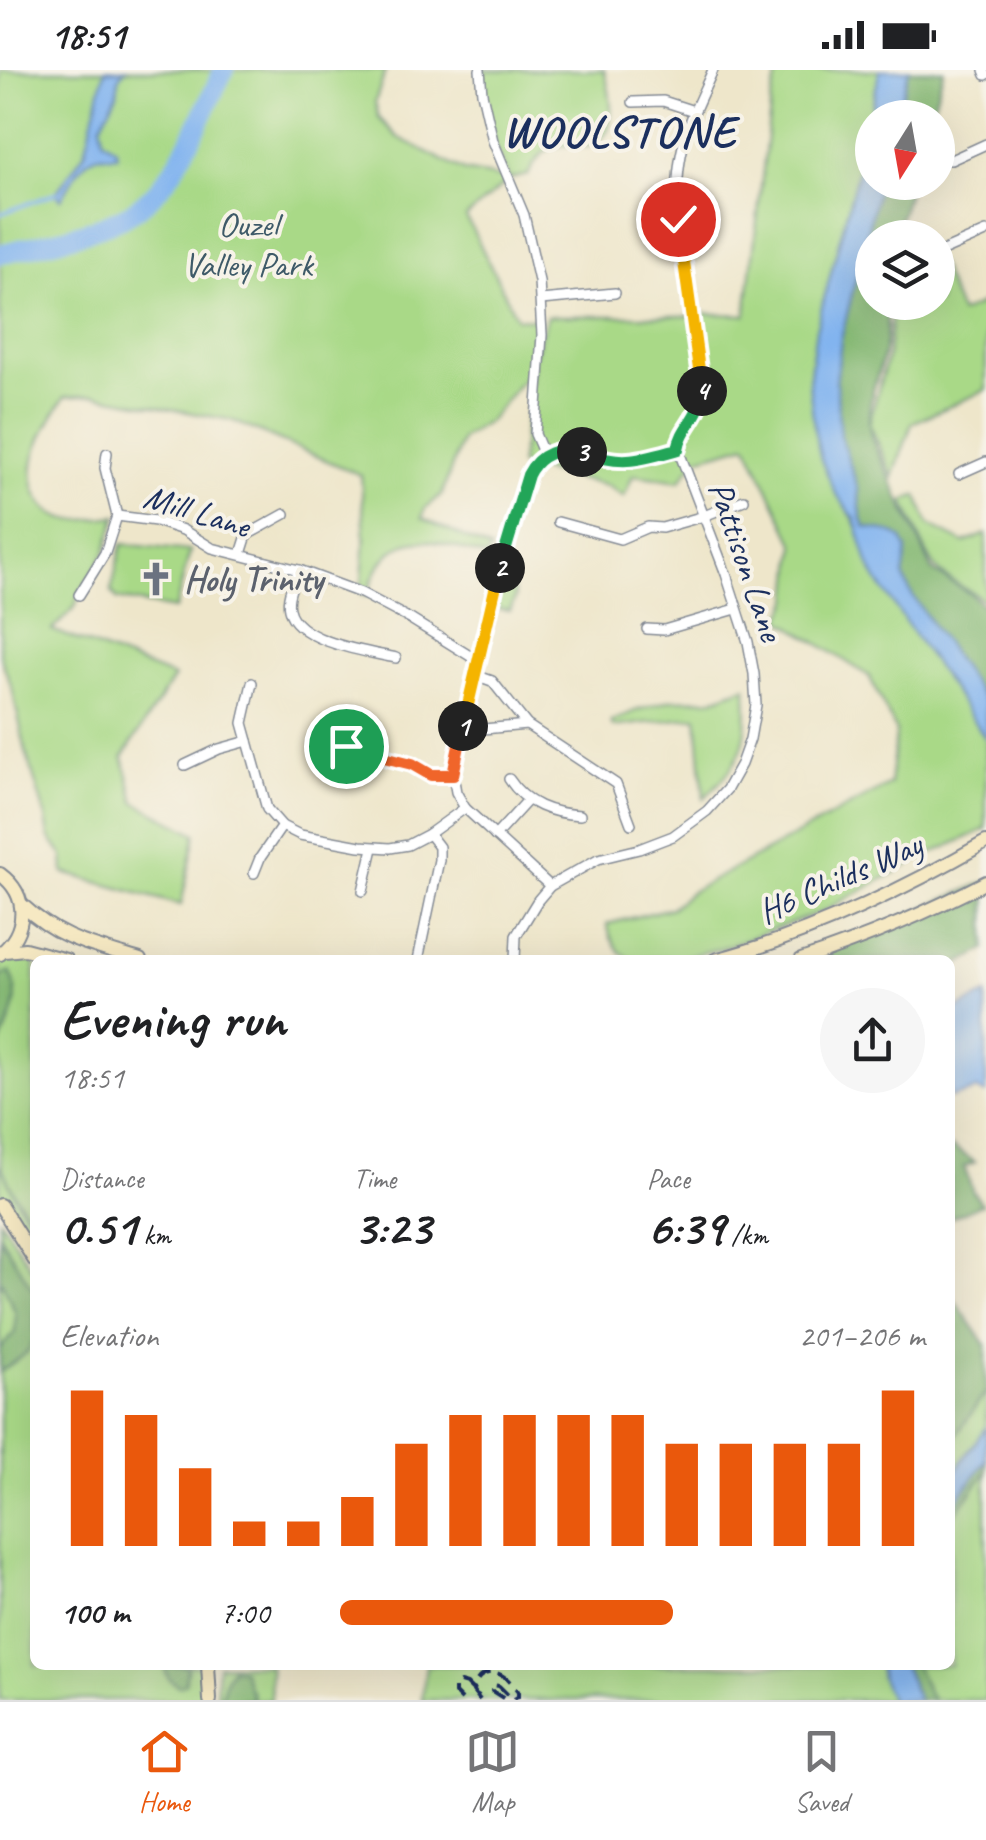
<!DOCTYPE html>
<meta charset="utf-8">
<style>
body{margin:0;font-family:Caveat,sans-serif;background:#f6f6f6;color:#202124;height:100vh;display:flex;flex-direction:column;font-size:38px;white-space:nowrap}
*{box-sizing:border-box;margin:0}
p{font-size:32px;color:#757577}
.icon{flex:none;width:55px;height:55px;fill:none;stroke:currentColor;stroke-width:2;stroke-linecap:round;stroke-linejoin:round}
.map{position:relative;flex:1;overflow:hidden}
.details{position:absolute;left:30px;top:885px;width:925px;height:715px;display:flex;flex-direction:column;background:#fff;border-radius:15px;box-shadow:0 10px 40px #0002}
.details>*{flex:none}
.needle{width:65px;rotate:191deg}
.buttons{position:absolute;left:855px;top:30px;display:grid;gap:20px}
.buttons a{display:grid;place-items:center;width:100px;height:100px;border-radius:50%;background:#fff;box-shadow:0 10px 40px #0002;font-size:50px}
.pin{position:absolute;display:grid;place-items:center;width:85px;height:85px;color:#fff;margin:-42px;border:5px solid #fff;border-radius:50%;box-shadow:0 2px 10px #0007}
.km{position:absolute;width:50px;height:50px;margin:-25px;border-radius:50%;background:#222;color:#fff;font-size:28px;line-height:50px;text-align:center}
.round{display:grid;place-items:center;flex:none;width:105px;height:105px;border-radius:52px;background:#f6f6f6}
.headline{display:flex;align-items:center;justify-content:space-between;height:170px;padding:0 30px}
h1{font-size:55px;font-weight:700;line-height:75px}
.metrics{display:grid;grid-template-columns:repeat(3,1fr);gap:15px;height:170px;padding:10px 30px}
.metrics div{display:grid;align-content:center}
.metrics b{font-size:50px;font-weight:700}
.metrics small{font-size:28px;font-weight:400}
.metrics p{font-size:28px}
.chart{height:280px;padding:20px 30px}
.chart p{display:flex;justify-content:space-between}
.chart svg{width:100%;height:180px;margin-top:10px;stroke:#ea580c;stroke-width:6}
ul{padding:0 30px;list-style:none;font-size:32px}
li{display:grid;grid-template-columns:160px 120px 1fr;align-items:center;height:75px}
li i{height:25px;border-radius:12px;background:#ea580c}
.status{display:flex;justify-content:space-between;align-items:center;height:70px;padding:0 50px;background:#fff;direction:ltr}
.status svg{height:28px;fill:currentColor}
.menu{display:flex;justify-content:space-around;align-items:center;height:140px;border-top:2px solid #e0e0e0;background:#fff;font-size:28px;color:#757577}
.menu a{display:grid;justify-items:center;gap:5px}
.menu .selected{color:#ea580c}
.map>svg:first-child{display:block}
.green{fill:#a9d987;stroke:#628472;stroke-width:2.5}
.forest{fill:#86b974;stroke:#507469;stroke-width:2.5}
.water{fill:#82b4ef;stroke:#4e72a6;stroke-width:2.5}
.lines{fill:none;stroke-linecap:round;stroke-linejoin:round}
.stream{stroke:#82b4ef;stroke-width:4}
.river{stroke:#82b4ef;stroke-width:20}
.street-casing{stroke:#848a94;stroke-width:12}
.secondary-casing{stroke:#848a94;stroke-width:16}
.street{stroke:#fff;stroke-width:9}
.secondary{stroke:#f6e9c3;stroke-width:12}
.rail{stroke:#1b2f5e;stroke-width:4;stroke-dasharray:15 8;stroke-linecap:butt}
.split-1-casing{stroke:#fff;stroke-width:20}
.split-2-casing{stroke:#fff;stroke-width:20}
.split-3-casing{stroke:#fff;stroke-width:20}
.split-4-casing{stroke:#fff;stroke-width:20}
.split-5-casing{stroke:#fff;stroke-width:20}
.split-1{stroke:#f0652b;stroke-width:12}
.split-2{stroke:#f5b400;stroke-width:12}
.split-3{stroke:#22a559;stroke-width:12}
.split-4{stroke:#22a559;stroke-width:12}
.split-5{stroke:#f5b400;stroke-width:12}
.labels{text-anchor:middle;dominant-baseline:central;stroke-width:8;stroke-linejoin:round;paint-order:stroke}
.park-label{font-size:35px;fill:#3e5a68;stroke:#f7f3e8}
.street-label{font-size:35px;fill:#1b2f5e;stroke:#f7f3e8}
.worship-label{font-size:35px;font-weight:bold;fill:#5b616d;stroke:#f7f3e8;text-anchor:start}
.district-label{font-size:45px;font-weight:bold;letter-spacing:2.5px;fill:#1b2f5e;stroke:#f7f3e8}
</style>
<div class="status"><b>18:51</b><svg viewBox="0 0 49 12"><path d="M0 12V9h3v3zM5 12V6h3v6zM10 12V3h3v9zM15 12V0h3v12zM26 1h20v11H26zM47 4h2v5h-2z"/></svg></div>
<div class="map">
<svg width="986" height="1630" viewBox="0 0 986 1630">
<rect width="100%" height="100%" fill="#f7f3e8"/>
<filter id="ink" filterUnits="userSpaceOnUse"><feTurbulence type="fractalNoise" baseFrequency=".01" numOctaves="2"/><feDisplacementMap in="SourceGraphic" scale="20" xChannelSelector="R" yChannelSelector="G"/><feConvolveMatrix kernelMatrix="1 2 1 2 8 2 1 2 1" color-interpolation-filters="sRGB"/></filter>
<filter id="wash" filterUnits="userSpaceOnUse"><feTurbulence type="fractalNoise" baseFrequency=".0048" numOctaves="4" result="noise"/><feDisplacementMap in="SourceGraphic" scale="40" xChannelSelector="R" yChannelSelector="G"/><feGaussianBlur stdDeviation="2.25" result="paint"/><feColorMatrix in="noise" values="0 0 0 0 0 0 0 0 0 0 0 0 0 0 0 0 0 1.4 0 .05"/><feComposite in="paint" operator="in"/></filter>
<g filter="url(#wash)">
<rect width="100%" height="100%" fill="#eee6ca"/>
<g class="green">
<path d="M0,0h386l-11,32 4,16 19,19 66,34 45,8 -16,-38 -13,-71h124c7,24 18,68 -18,77 -1,0 -14,-2 -16,-2 -22,-1 -33,11 -42,30l-18,4 -44,38 51,101 21,1 -4,39 13,-42h144v-3l55,2 25,-214 7,-31h102l-20,93 -44,167 -5,35 -2,18 36,124c18,21 19,49 32,73l109,159v90l-60,27 -107,57 -100,36 -35,8 -54,2 -11,-8 -8,-13 -4,-14 64,-16 18,-15 201,-109 6,-53 -27,-55 -88,-56 9,-20 5,-55 -48,-101 -50,14 -17,23 -47,-6 -9,22 -17,-11 -87,-21 12,-97 -43,53 -27,17 -20,56 -17,14 -3,10 69,32 -5,7c-32,-9 -69,-29 -97,-3 -12,12 -18,25 -21,42l-7,-3 4,-54 -4,-64 -130,-55 -137,-25 -29,2c-20,30 -48,73 -22,108 6,8 17,14 27,15 15,1 32,-3 47,-4l-12,37 -26,42 -4,12 -23,23 122,47 -51,80 12,45 61,32 -15,71 -117,-32 -1,-17 -14,-19 -3,-19 -20,-66 -14,-64 -12,-32z"/>
<polygon points="938,192 960,243 986,232 986,320 912,353 893,407 869,353 888,284 893,233 938,232"/>
<path d="M917,425l12,30 35,18 22,-9v68c-15,-13 -35,-18 -49,-33 -10,-10 -26,-52 -33,-68z"/>
<polygon points="122,474 190,481 175,539 117,529 111,521"/>
<polygon points="512,514 515,528 510,541 497,539 496,531 502,517"/>
<path d="M746,617c3,56 -1,72 -42,111l-7,-81 -84,10 -2,-5 24,-11 36,-11 42,-1z"/>
<path d="M0,884c15,7 34,4 50,6h-15v262c-14,-15 -29,-40 -34,-60 -1,-12 -1,-104 -1,-117 6,-26 25,-46 10,-73l-10,5z"/>
<polygon points="0,1095 19,1134 35,1155 35,1182 0,1122"/>
<polygon points="0,1149 35,1204 35,1595 202,1595 204,1630 0,1630"/>
<polygon points="986,1322 986,1357 950,1409 950,1374"/>
<polygon points="986,1390 986,1630 918,1630 903,1595 950,1595 950,1440"/>
<polygon points="218,1595 270,1595 271,1630 253,1630 252,1622 227,1606 220,1630 216,1630"/>
<polygon points="426,1595 879,1595 881,1608 891,1630 422,1630"/>
</g>
<g class="forest">
<polygon points="909,0 944,0 930,47 896,48"/>
<path d="M879,113h32l-17,54 -22,1v64l15,1c0,16 1,33 -3,49 -7,31 -21,55 -12,87l61,132 39,24 14,14v94l-76,-111 -7,-16 4,-27 -11,-14 -31,-8 -4,-10 -3,-28 -18,-55 -4,-52 5,-43z"/>
<polygon points="986,812 986,879 950,899 950,890 801,890"/>
<path d="M10,902c14,25 -1,50 -10,74v-69z"/>
<polygon points="950,1076 975,1092 964,1097 973,1122 982,1134 950,1148"/>
<polygon points="0,1166 35,1223 35,1270 27,1283 0,1302 0,1279 15,1262 16,1243 0,1208"/>
<polygon points="950,1224 986,1275 986,1322 950,1374"/>
<polygon points="986,1390 986,1402 950,1451 950,1440"/>
<path d="M164,1595h24l-3,18 -6,3c-10,-6 -13,-10 -15,-21z"/>
<polygon points="903,1595 915,1595 932,1630 918,1630"/>
<polygon points="232,1598 243,1600 253,1630 220,1630 227,1606"/>
</g>
<g class="water">
<path d="M105,0h20l-6,6 -2,18 -16,31 2,14 13,10 1,6c-5,1 -11,0 -16,0 -20,2 -30,29 -40,44l-5,-6 29,-41z"/>
<polygon points="880,0 909,0 896,47 872,48 872,112 879,113 841,269 836,312 840,364 858,419 861,447 865,457 889,462 901,468 907,479 903,506 910,522 986,633 986,669 877,510 868,493 855,449 835,422 821,389 815,363 809,313 816,260 860,93"/>
<polygon points="986,925 986,1024 976,1020 950,1028 950,942"/>
<polygon points="986,1357 986,1390 950,1440 950,1409"/>
<polygon points="879,1595 903,1595 918,1630 891,1630 881,1608"/>
</g>
<g class="lines">
<polyline class="stream" points="0,144 56,123"/>
<path class="river" d="M0,184c39,-10 82,-18 119,-35 56,-25 79,-98 105,-149"/>
</g>
</g>
<g filter="url(#ink)">
<g class="lines">
<g class="street-casing">
<g id="street">
<polyline points="480,0 482,23 493,71 524,145 539,211 542,265 535,364 544,385"/>
<polyline points="984,0 986,5"/>
<polyline points="633,32 663,31 694,41"/>
<polyline points="938,89 951,90 986,74"/>
<polyline points="938,183 986,162"/>
<polyline points="541,230 615,223"/>
<polyline points="107,383 105,398 117,446"/>
<polyline points="959,404 986,392"/>
<polyline points="558,452 620,469 648,457 662,458 704,446 744,430"/>
<polyline points="241,484 247,465 285,444"/>
<path d="M299,500c-5,12 -13,26 -10,39 7,33 79,43 107,49"/>
<polyline points="79,525 105,483 117,446 156,451 183,460 212,478 299,500 361,523 412,550 478,591"/>
<polyline points="647,559 664,560 736,539"/>
<polyline points="475,605 492,611 527,655 616,714 631,754"/>
<polyline points="252,613 243,653 267,739 282,756 300,765 360,776 390,778 408,775 429,764 465,738"/>
<polyline points="462,661 527,655"/>
<polyline points="328,674 346,676 355,681 412,694 431,705 453,705"/>
<polyline points="185,695 219,679 248,671"/>
<path d="M509,709c17,26 42,34 71,36"/>
<polyline points="495,766 528,730"/>
<polyline points="254,803 260,788 282,756"/>
<polyline points="550,816 465,738 456,722 453,705 497,508 518,441 528,405 533,394 544,385 560,380 576,381 609,391 631,392 678,379"/>
<polyline points="363,821 373,778"/>
<polyline points="418,890 439,790 439,777 429,764"/>
<path d="M515,890l1,-24 22,-36 12,-14 48,-27 41,-10 34,-13 34,-25 20,-22 14,-25 9,-25 6,-34 -2,-31 -6,-32 -22,-68 -48,-125c3,-20 20,-33 24,-55l-25,-175c0,-24 0,-49 6,-73 6,-27 19,-51 30,-76"/>
</g>
</g>
<g class="secondary-casing">
<g id="secondary">
<path d="M0,804c30,22 27,58 0,80"/>
<path d="M22,835c38,35 69,40 118,55"/>
<polyline points="5,881 25,879 66,890"/>
<path d="M715,890c95,-25 186,-69 271,-118"/>
<path d="M801,890c63,-21 126,-47 185,-78"/>
<polyline points="0,1135 35,1191"/>
<polyline points="208,1595 210,1630"/>
</g>
</g>
<use href="#street" class="street"/>
<use href="#secondary" class="secondary"/>
<g class="rail">
<polyline points="462,1630 455,1623 455,1616 460,1612 467,1614 479,1626"/>
<path d="M480,1630l-7,-9c2,-17 19,-24 33,-13 5,4 8,10 12,14v5l-6,2 -13,-13 -7,-1v6l14,9"/>
</g>
</g>
</g>
<g class="lines" filter="url(#ink)">
<g class="split-1-casing">
<polyline id="split-1" points="346,676 356,680 412,694 431,705 453,705 463,656"/>
</g>
<g class="split-2-casing">
<polyline id="split-2" points="463,656 500,498"/>
</g>
<g class="split-3-casing">
<path id="split-3" d="M500,498l28,-93c11,-22 31,-28 54,-23"/>
</g>
<g class="split-4-casing">
<path id="split-4" d="M582,382c41,14 56,8 96,-3 4,-24 22,-30 24,-58"/>
</g>
<g class="split-5-casing">
<polyline id="split-5" points="678,149 702,321"/>
</g>
<use href="#split-1" class="split-1"/>
<use href="#split-2" class="split-2"/>
<use href="#split-3" class="split-3"/>
<use href="#split-4" class="split-4"/>
<use href="#split-5" class="split-5"/>
</g>
<defs>
<g id="church-bare" transform="scale(2.7)"><path d="M-1.2-6h2.4v3.5h3.3v2.4h-3.3V6h-2.4V-.1h-3.3v-2.4h3.3Z" fill="#6b7280" stroke="#f7f3e8" stroke-width="2.5" paint-order="stroke"/></g>
</defs>
<g fill-rule="evenodd">
<use href="#church-bare" x="156" y="509"/>
</g>
<g class="labels">
<g class="park-label">
<text x="248" y="154">Ouzel<tspan x="248" dy="40">Valley Park</tspan></text>
</g>
<g class="street-label">
<text transform="translate(197 441) rotate(17)">Mill Lane</text>
<text transform="translate(746 491) rotate(71)">Pattison Lane</text>
<text transform="translate(840 808) rotate(-24)">H6 Childs Way</text>
</g>
<g class="worship-label">
<text x="184" y="509">Holy Trinity</text>
</g>
<g class="district-label">
<text x="620" y="61">WOOLSTONE</text>
</g>
</g>
</svg>
<div class="buttons">
<a><svg class="needle" viewBox="-14 -14 28 28"><path d="M0-13l5 13h-10z" fill="#e53935"/><path d="M0 13l5-13h-10z" fill="#757577"/></svg></a>
<a><svg class="icon" aria-label="layers" viewBox="0 0 24 24"><path d="M12 4l9 5-9 5-9-5zM3 14l9 5 9-5"/></svg></a>
</div>
<div class="pin" style="left:346px;top:676px;background:#1e9e55"><svg class="icon" aria-label="arrive" viewBox="0 0 24 24"><path d="M6 21V4h12l-3 4 3 4H6"/></svg></div>
<div class="pin" style="left:678px;top:149px;background:#d93025"><svg class="icon" aria-label="check" viewBox="0 0 24 24"><path d="M5 12l5 5 9-10"/></svg></div>
<b class="km" style="left:463px;top:656px">1</b>
<b class="km" style="left:500px;top:498px">2</b>
<b class="km" style="left:582px;top:382px">3</b>
<b class="km" style="left:702px;top:321px">4</b>
<section class="details">
<div class="headline"><div><h1>Evening run</h1><p>18:51</p></div><a class="round"><svg class="icon" aria-label="share" viewBox="0 0 24 24"><path d="M12 15V3M7 8l5-5 5 5M5 13v7h14v-7"/></svg></a></div>
<div class="metrics">
<div><p>Distance</p><b>0.51<small> km</small></b></div>
<div><p>Time</p><b>3:23</b></div>
<div><p>Pace</p><b>6:39<small> /km</small></b></div>
</div>
<div class="chart"><p><span>Elevation</span>201–206 m</p>
<svg viewBox="0 0 160 44" preserveAspectRatio="none"><path d="M5 44V6M15 44V12M25 44V25M35 44V38M45 44V38M55 44V32M65 44V19M75 44V12M85 44V12M95 44V12M105 44V12M115 44V19M125 44V19M135 44V19M145 44V19M155 44V6"/></svg>
</div>
<ul>
<li><b>100 m</b>7:00<i style="width:57%"></i></li>
</ul>
</section>
</div>
<nav class="menu">
<a class="selected"><svg class="icon" aria-label="home" viewBox="0 0 24 24"><path d="M3 11l9-7 9 7M6 9v11h12V9"/></svg>Home</a>
<a><svg class="icon" aria-label="map" viewBox="0 0 24 24"><path d="M3 6l6-2 6 2 6-2v14l-6 2-6-2-6 2zM9 4v14M15 6v14"/></svg>Map</a>
<a><svg class="icon" aria-label="saved" viewBox="0 0 24 24"><path d="M7 4h10v16l-5-4-5 4z"/></svg>Saved</a>
</nav>
